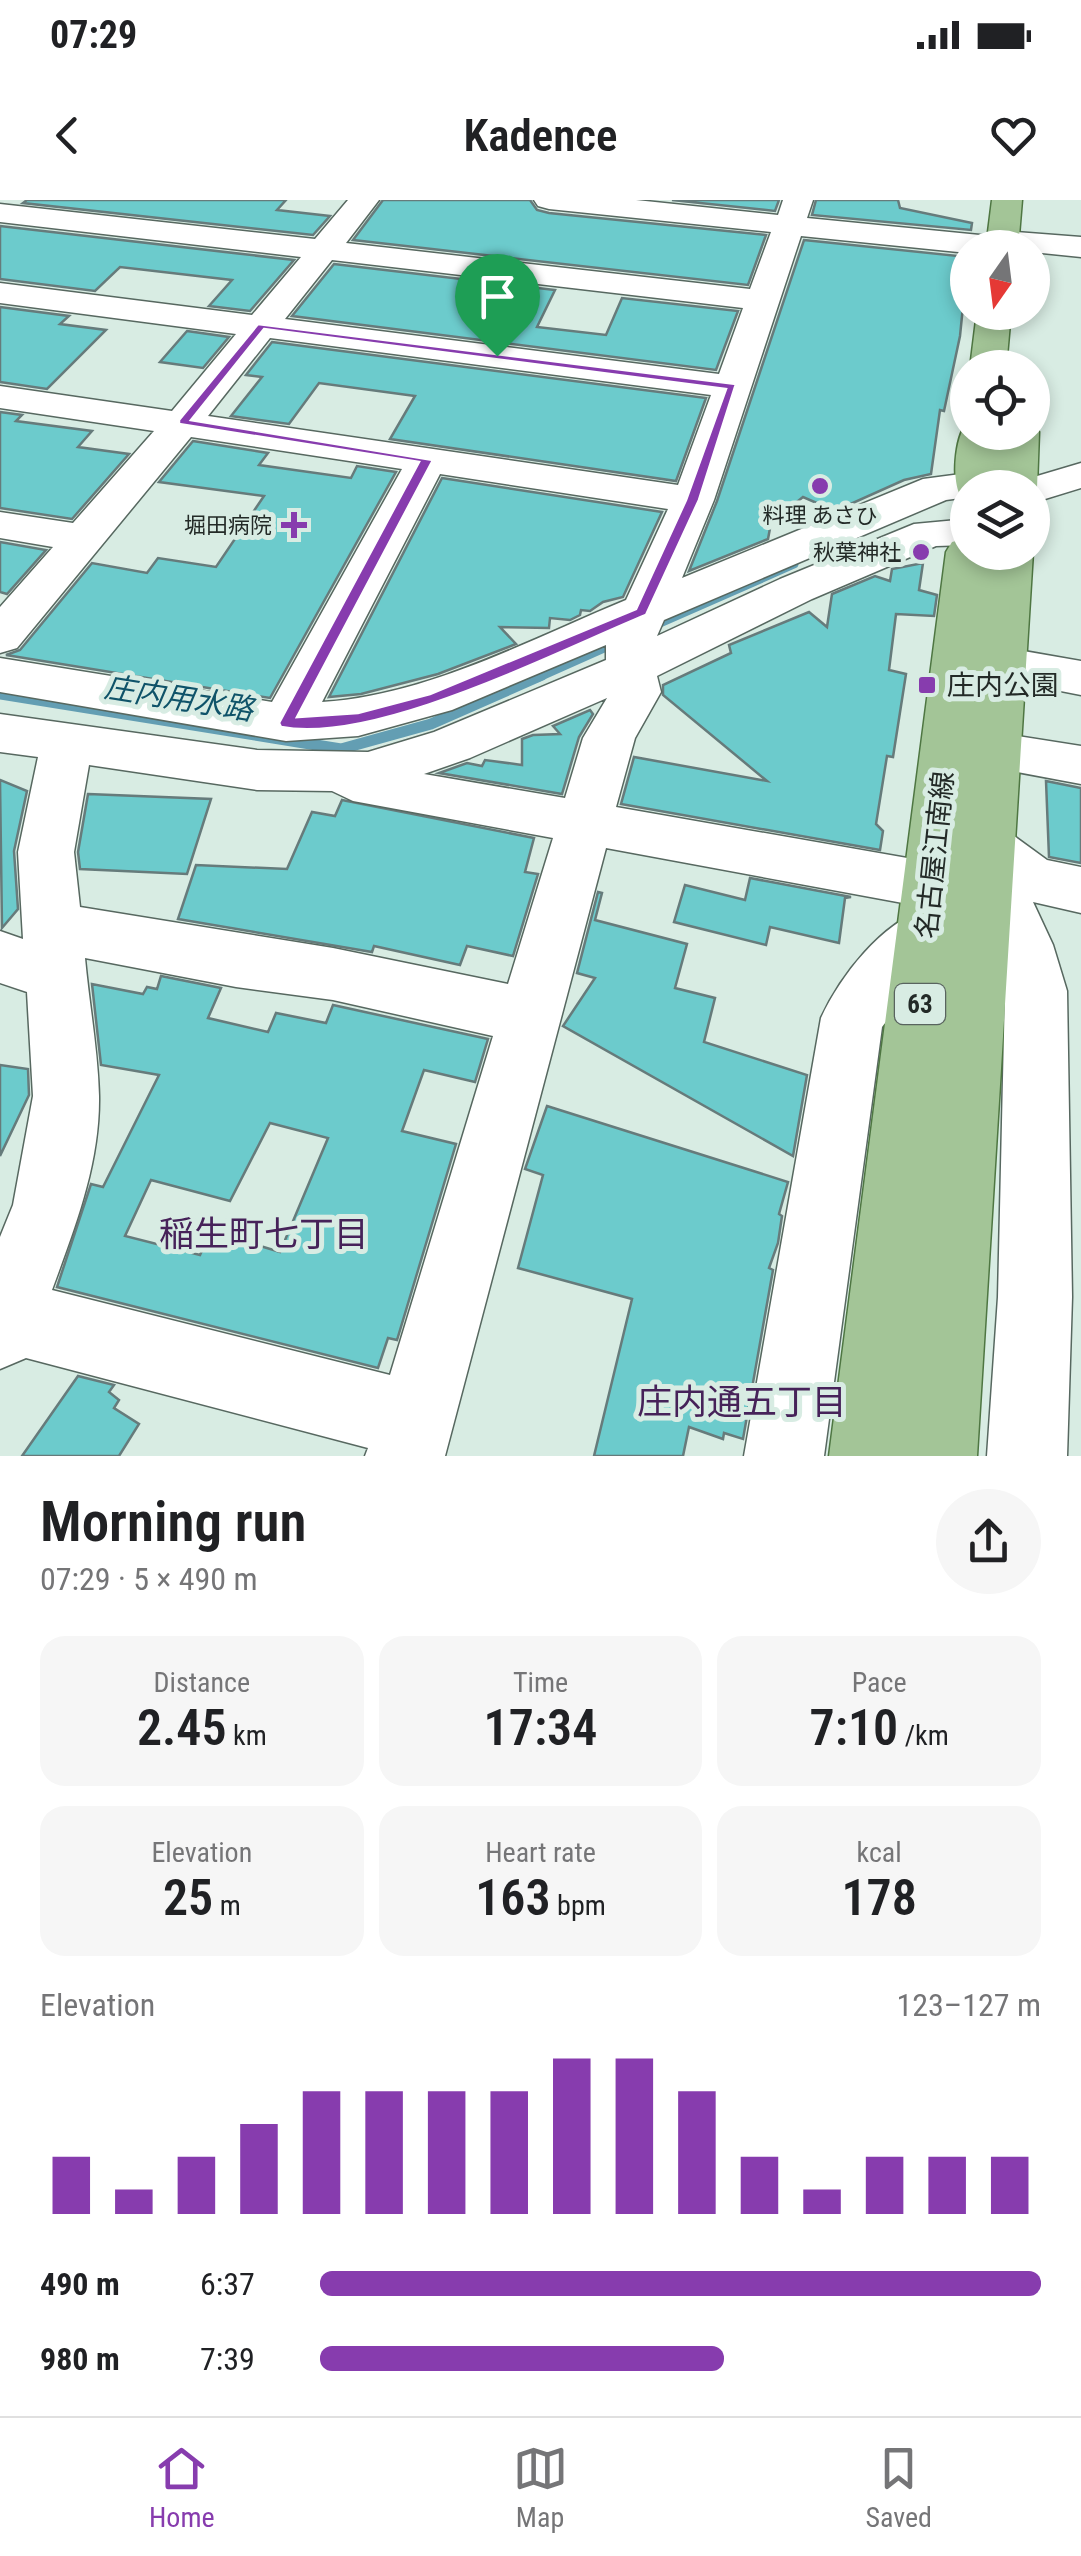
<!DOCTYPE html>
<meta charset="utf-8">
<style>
body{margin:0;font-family:"Roboto Condensed","Noto Sans JP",sans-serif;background:#f6f6f6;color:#202124;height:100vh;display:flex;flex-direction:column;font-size:38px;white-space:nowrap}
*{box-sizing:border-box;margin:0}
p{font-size:32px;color:#757577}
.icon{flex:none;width:55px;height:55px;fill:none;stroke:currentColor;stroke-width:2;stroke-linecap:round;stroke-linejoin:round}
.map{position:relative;height:1256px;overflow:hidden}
.drawer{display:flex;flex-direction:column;background:#fff;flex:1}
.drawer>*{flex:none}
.needle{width:65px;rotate:194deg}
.buttons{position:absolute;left:950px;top:30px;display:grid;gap:20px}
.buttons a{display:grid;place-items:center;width:100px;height:100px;border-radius:50%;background:#fff;box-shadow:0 5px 15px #0003;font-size:50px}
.pin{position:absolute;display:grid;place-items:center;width:85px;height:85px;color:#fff;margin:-102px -42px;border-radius:50% 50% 50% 0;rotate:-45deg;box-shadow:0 0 10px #0007}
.pin .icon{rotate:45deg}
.round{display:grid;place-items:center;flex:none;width:105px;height:105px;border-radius:52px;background:#f6f6f6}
.headline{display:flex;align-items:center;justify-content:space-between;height:170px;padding:0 40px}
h1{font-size:55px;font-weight:600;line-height:75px}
.metrics{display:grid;grid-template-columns:repeat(3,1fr);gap:15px;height:170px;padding:10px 40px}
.metrics div{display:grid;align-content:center;border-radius:25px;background:#f6f6f6;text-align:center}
.metrics b{font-size:50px;font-weight:600}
.metrics small{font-size:28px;font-weight:400}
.metrics p{font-size:28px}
.chart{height:280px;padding:20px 40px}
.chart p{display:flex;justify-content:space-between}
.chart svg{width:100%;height:180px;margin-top:10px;stroke:#873cae;stroke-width:6}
ul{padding:0 40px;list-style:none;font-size:32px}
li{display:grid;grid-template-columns:160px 120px 1fr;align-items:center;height:75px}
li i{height:25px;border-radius:12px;background:#873cae}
.status{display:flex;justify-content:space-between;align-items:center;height:70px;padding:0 50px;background:#fff;direction:ltr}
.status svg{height:28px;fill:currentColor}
header{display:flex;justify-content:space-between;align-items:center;height:130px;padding:0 40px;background:#fff;font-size:45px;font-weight:600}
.tabs{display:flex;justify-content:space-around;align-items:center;height:140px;border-top:2px solid #e0e0e0;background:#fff;font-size:28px;color:#757577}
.tabs a{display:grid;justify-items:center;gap:5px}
.tabs .selected{color:#873cae}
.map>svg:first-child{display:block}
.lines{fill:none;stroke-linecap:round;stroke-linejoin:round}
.stream-far1{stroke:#639eb3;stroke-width:9}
.stream{stroke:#639eb3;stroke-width:11}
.building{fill:#6ccbcc;stroke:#667b7b;stroke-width:2.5;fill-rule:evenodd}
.minor-casing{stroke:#576860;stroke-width:3}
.major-casing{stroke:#4e7642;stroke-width:3}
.minor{fill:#fff;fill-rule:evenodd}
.major{fill:#a3c597;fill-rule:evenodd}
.route{fill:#873cae;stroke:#fff;stroke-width:2.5;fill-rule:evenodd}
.poi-dot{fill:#873cae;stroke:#d8ece3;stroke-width:4}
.labels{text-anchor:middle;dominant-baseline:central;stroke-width:10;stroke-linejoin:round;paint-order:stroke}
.far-poi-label{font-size:22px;fill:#232a27;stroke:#d8ece3;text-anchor:end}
.shield{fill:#d8ece3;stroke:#59645f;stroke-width:2.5}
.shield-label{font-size:25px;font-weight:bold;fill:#232a27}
.poi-label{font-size:28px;fill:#232a27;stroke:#d8ece3;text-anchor:start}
.street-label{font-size:28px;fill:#232a27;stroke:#d8ece3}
.water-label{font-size:30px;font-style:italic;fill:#0f5369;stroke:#d8ece3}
.near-neighbourhood-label{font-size:35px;fill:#462259;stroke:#d8ece3}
</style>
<div class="status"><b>07:29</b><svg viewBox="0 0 49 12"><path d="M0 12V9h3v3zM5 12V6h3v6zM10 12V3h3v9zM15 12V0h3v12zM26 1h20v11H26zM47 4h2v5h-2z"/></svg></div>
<header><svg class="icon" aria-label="back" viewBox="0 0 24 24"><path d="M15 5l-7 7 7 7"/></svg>Kadence<svg class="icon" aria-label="heart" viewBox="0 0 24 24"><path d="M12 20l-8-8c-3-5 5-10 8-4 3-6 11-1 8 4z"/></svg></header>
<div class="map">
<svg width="1081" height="1256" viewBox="0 0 1081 1256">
<rect width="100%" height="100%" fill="#d8ece3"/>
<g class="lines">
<g class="stream-far1">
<polyline points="651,427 794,364"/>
<polyline points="537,478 620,441"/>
</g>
<polyline class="stream" points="0,494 341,549 431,524 542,475"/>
</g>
<g class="building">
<polygon points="27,0 286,0 277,10 330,16 313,35 23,3"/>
<polygon points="383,0 530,0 537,10 549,13 766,35 748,85 353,40"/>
<polygon points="672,0 779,0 775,11"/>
<polygon points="816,0 898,0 900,8 972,23 971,30 812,15"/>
<polygon points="0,26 294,60 250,111 209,106 232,80 120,67 95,91 0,79"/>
<polygon points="804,40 968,57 960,136 944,211 940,210 931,274 904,280 835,311 803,297 771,323 768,339 689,371 717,301"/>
<polygon points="334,64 555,90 537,127 606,135 622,98 738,111 716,170 292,116"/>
<polygon points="0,107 69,116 60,124 106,130 47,189 0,182"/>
<polygon points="187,131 229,137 203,168 160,162"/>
<polygon points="272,142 706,198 676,281 390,239 415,196 319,183 289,224 231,216 262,177 246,175"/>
<polygon points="0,212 22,215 16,221 92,231 78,247 129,254 72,319 0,308"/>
<polygon points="193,241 268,253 259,265 351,278 357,266 396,272 270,498 6,455 20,450 92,363 147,373 158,358 216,367 264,296 159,282"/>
<polygon points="442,278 662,312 623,397 603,402 590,411 581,410 580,415 570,420 550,418 549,428 500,427 516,444 438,474 361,494 329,497"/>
<polygon points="0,342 46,350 7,394 0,392"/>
<polygon points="923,363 919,390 937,395 934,416 896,414 889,470 906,474 893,557 887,556 876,624 883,631 880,650 621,604 634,557 767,581 663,495 663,485 731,453 729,445 809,412 827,427 832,394 875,376 890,381 892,369"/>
<polygon points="590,510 593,514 579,537 562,594 439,573 467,563 482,566 485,560 522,565 522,539 533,535 560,534 553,526"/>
<polygon points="0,580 27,591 14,651 18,709 2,728"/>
<polygon points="1046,581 1081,588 1081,663 1049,657"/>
<polygon points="88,594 211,599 187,674 80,669 78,652"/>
<polygon points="342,600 534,638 525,672 538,674 513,756 467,746 460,765 374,746 372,752 178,719 196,665 287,669 312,612 335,616"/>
<polygon points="750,678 851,697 845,698 839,743 770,727 766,745 674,722 685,685 745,700"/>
<polygon points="598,692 602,693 595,720 687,744 675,788 715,798 704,842 807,875 793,956 563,826 595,778 577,773"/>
<path d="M161,776l60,12 -13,30 60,14 8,-19 50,10 7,-18 155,34 -13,43 -51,-12 -22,61 54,13 -59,196 -9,-2 -10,30 -321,-81 34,-103 12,3 56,-112 -58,-10 -9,-81 51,10 4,-7 10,2zM270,923l58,15 -48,114 -69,-21 -11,24 -75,-19 26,-56 79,21z"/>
<polygon points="0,865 28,869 29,895 0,956"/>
<polygon points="547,906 788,982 779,1014 782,1016 778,1043 769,1068 773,1070 743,1239 724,1233 723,1239 689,1227 683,1256 594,1256 632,1099 518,1068 543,975 525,969"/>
<polygon points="78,1176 114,1185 109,1192 119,1200 114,1208 139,1224 119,1256 22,1256"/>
</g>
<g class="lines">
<g class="minor-casing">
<g id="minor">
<path d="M348,0h31l-33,43 404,46 21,-57 -222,-23 -11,-3 -4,-6h102l142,15 5,-15h30l-6,18 183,18 13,-5 78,6v20l-49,-5v-4h-64v5l-167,-17 -87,264 -32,78 241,-99 53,-7 15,3 6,9 -3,4h-26v9l-22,3 -282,120 -7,16 123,-57 134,-55 54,-5v26l-32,1 -124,53 -155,77 4,16 -26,46 -19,69 314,55 20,7 9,16 -9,16 -20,7 -324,-60 -161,608h-80l3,-8 -342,-90 -26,11v-132l13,-32 20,-109 -6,-104 -27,-9v-52l23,8 -5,-87 20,-95 -38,-5v-38l257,36 111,2 66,-20 172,-72v-15l-154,65 -94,26 -72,5 -286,-49v-34l272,44 130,-233 -211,-32 -174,211 -17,5v-46l53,-60 -53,-9v-26l73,11 81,-92 -154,-23v-22l172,25 64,-77 -236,-31v-20l252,32 49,-58 -301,-35v-18l315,35zM332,60l411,48 -24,66 -434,-55zM270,138l441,57 -33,90 -470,-69zM440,274l228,35 -42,91c-97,40 -198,95 -304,102zM607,498l-24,40 -18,60 -141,-24 46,-16zM89,565l168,25 75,1 21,10 200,37 -45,146 -175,-36 -253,-41 -6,-55zM85,758l151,29 97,13 160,36 -103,339 -338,-85c23,-63 48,-126 47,-194 -1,-46 -10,-93 -14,-138z"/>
<polygon points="1081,263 1081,288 1032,303 1032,288 1014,288 1017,282"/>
<polygon points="1001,447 1081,461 1081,495 984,476 977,464 984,452"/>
<polygon points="992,532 1081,546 1081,584 974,564 966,551 974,538"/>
<polygon points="990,627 1010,633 1047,660 1081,667 1081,713 1033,702 1053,745 1067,791 1072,1097 1067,1256 987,1256 998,1097 1005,791 988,731 958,677 968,660 962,649 970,633"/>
<path d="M926,708l21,7 9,18 -9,18 -13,8 -52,68 -58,429h-80l77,-438c20,-43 60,-94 105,-110z"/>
</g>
</g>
<g class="major-casing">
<g id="major">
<polygon points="992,0 1022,0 1018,48 986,48"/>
<polygon points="977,112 1011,112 1006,168 970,168"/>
<path d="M966,224l2,8h64l1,-8 6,8 -2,56 -5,6v-6h-64v10l-7,-1c-10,-16 -6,-58 5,-73z"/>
<polygon points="968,338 968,352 1033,352 977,1256 829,1256 946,352 952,342"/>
</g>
</g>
<use href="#minor" class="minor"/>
<use href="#major" class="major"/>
</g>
<path class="route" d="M258,124l478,60 -37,116 -53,115c-90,37 -271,130 -365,112l-2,-4 140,-261 -240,-38v-4zM264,129l462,60 -40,111 -50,109 -206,85 -72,19 -61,4 136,-257 -242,-40z"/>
<g class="poi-dot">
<circle cx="820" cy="286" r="10"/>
<path d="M289 310h10v10h10v10h-10v10h-10v-10h-10v-10h10z"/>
<circle cx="921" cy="352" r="10"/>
<rect x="917" y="475" width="20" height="20" rx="5"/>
</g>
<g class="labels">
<g class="far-poi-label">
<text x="820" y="315" text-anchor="middle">料理 あさひ</text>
<text x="272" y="325">堀田病院</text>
<text x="901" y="352">秋葉神社</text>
</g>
<rect class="shield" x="895" y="784" width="50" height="40" rx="8"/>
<g class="shield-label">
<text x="920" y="804">63</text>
</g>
<g class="poi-label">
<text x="947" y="485">庄内公園</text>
</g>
<g class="street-label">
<text transform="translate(935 655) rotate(-84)">名古屋江南線</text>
</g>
<g class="water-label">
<text transform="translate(179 498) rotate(9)">庄内用水路</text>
</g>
<g class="near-neighbourhood-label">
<text x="264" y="1034">稲生町七丁目</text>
<text x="742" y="1202">庄内通五丁目</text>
</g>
</g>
</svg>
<div class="buttons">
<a><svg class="needle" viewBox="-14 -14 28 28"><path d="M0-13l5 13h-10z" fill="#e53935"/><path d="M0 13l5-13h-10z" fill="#757577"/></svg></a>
<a><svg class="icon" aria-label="locate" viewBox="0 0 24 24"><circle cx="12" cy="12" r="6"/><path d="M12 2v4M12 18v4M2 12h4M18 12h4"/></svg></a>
<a><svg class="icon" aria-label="layers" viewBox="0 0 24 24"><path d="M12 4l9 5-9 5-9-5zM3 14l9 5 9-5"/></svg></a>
</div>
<div class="pin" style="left:497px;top:156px;background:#1e9e55"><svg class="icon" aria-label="arrive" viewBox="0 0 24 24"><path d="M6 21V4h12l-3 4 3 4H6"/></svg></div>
</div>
<section class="drawer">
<div class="headline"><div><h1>Morning run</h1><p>07:29 · 5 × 490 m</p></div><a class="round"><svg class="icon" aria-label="share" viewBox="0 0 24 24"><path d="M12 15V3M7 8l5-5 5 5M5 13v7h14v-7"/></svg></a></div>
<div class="metrics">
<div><p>Distance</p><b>2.45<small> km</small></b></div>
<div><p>Time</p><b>17:34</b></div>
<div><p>Pace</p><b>7:10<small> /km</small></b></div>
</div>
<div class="metrics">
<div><p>Elevation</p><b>25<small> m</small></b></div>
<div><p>Heart rate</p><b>163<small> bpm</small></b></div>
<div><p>kcal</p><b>178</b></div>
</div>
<div class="chart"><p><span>Elevation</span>123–127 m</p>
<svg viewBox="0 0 160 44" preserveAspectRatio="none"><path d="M5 44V30M15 44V38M25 44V30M35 44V22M45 44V14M55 44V14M65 44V14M75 44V14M85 44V6M95 44V6M105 44V14M115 44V30M125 44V38M135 44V30M145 44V30M155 44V30"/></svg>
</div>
<ul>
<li><b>490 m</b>6:37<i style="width:100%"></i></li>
<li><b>980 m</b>7:39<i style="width:56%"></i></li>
</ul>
</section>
<nav class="tabs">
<a class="selected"><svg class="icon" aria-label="home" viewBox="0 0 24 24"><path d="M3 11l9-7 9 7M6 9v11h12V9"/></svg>Home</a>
<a><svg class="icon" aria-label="map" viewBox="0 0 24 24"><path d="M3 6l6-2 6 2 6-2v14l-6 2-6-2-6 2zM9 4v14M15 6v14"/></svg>Map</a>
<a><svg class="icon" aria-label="saved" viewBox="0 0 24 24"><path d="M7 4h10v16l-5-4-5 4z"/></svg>Saved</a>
</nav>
